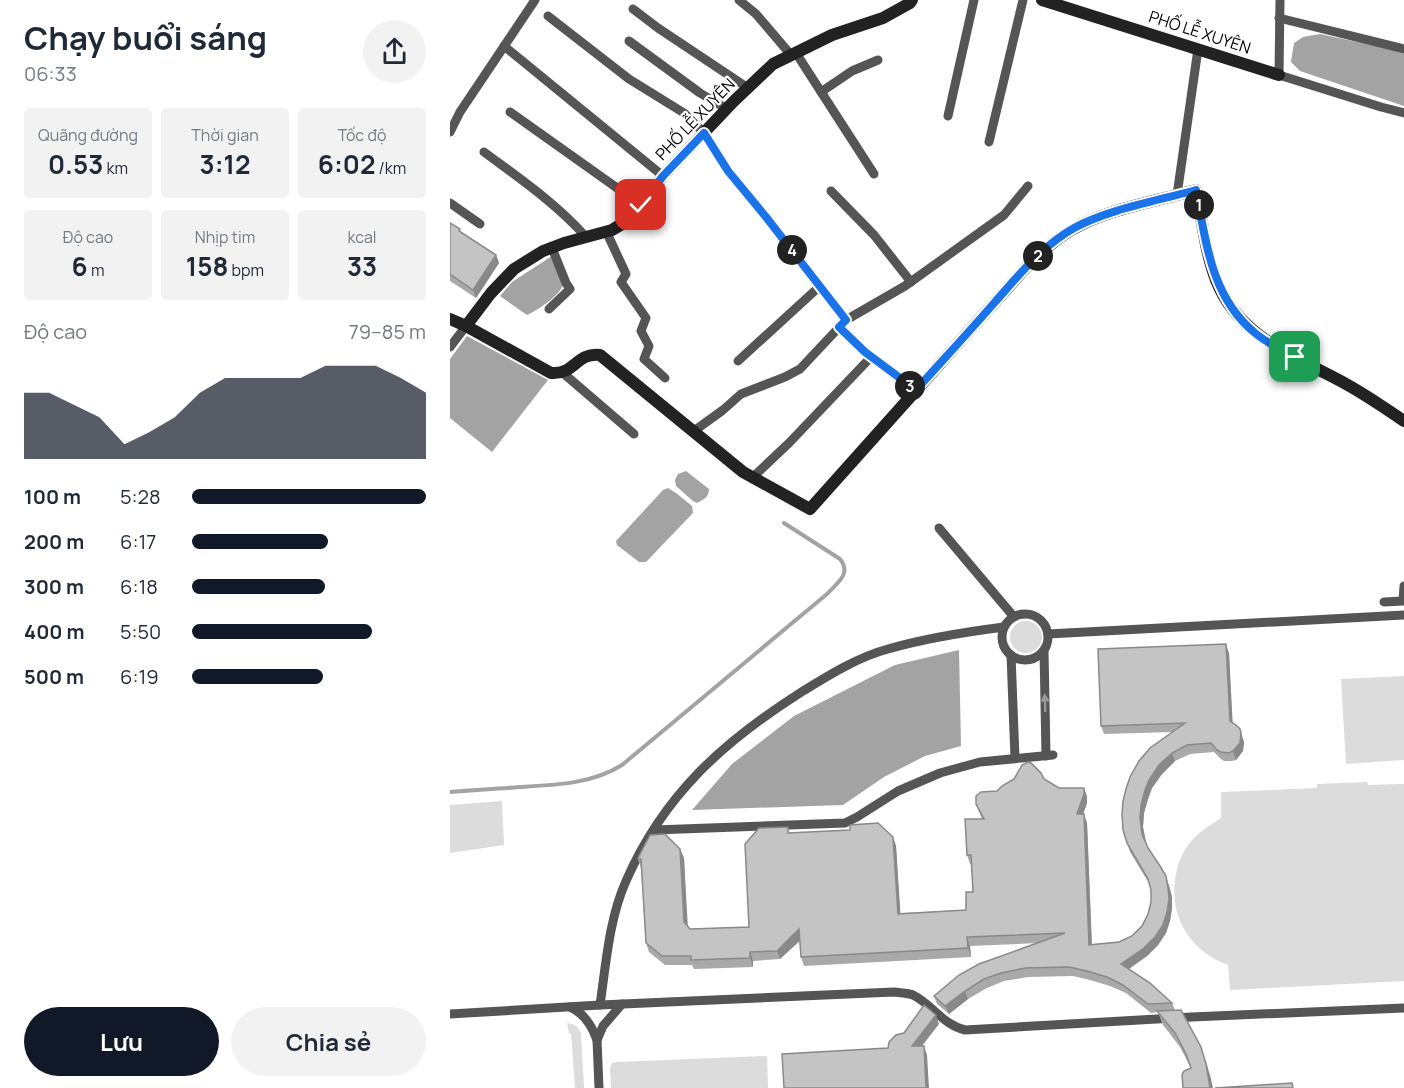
<!DOCTYPE html>
<html lang="vi">
<meta charset="utf-8">
<style>
body{margin:0;font-family:Manrope,sans-serif;background:#f2f2f3;color:#1f2937;height:100vh;display:flex;flex-direction:column;font-size:22px;white-space:nowrap}
*{box-sizing:border-box;margin:0}
p{font-size:20px;color:#747a83}
.icon{flex:none;width:33px;height:33px;fill:none;stroke:currentColor;stroke-width:2;stroke-linecap:round;stroke-linejoin:round}
.map{position:relative;flex:1;overflow:hidden}
.sheet{display:flex;flex-direction:column;background:#fff;width:450px}
.sheet>*{flex:none}
.pin{position:absolute;display:grid;place-items:center;width:51px;height:51px;color:#fff;margin:-26px;border-radius:12px;box-shadow:0 3px 9px #0006}
.km{position:absolute;width:30px;height:30px;margin:-15px;border-radius:50%;background:#222;color:#fff;font-size:16px;line-height:30px;text-align:center}
.round{display:grid;place-items:center;flex:none;width:63px;height:63px;border-radius:32px;background:#f2f2f3}
.head{display:flex;align-items:center;justify-content:space-between;height:102px;padding:0 24px}
h1{font-size:33px;font-weight:700;line-height:45px}
.metrics{display:grid;grid-template-columns:repeat(3,1fr);gap:9px;height:102px;padding:6px 24px}
.metrics div{display:grid;align-content:center;border-radius:6px;background:#f2f2f3;text-align:center}
.metrics b{font-size:26px;font-weight:700}
.metrics small{font-size:16px;font-weight:400}
.metrics p{font-size:16px}
.chart{height:168px;padding:12px 24px}
.chart p{display:flex;justify-content:space-between}
.chart svg{width:100%;height:108px;margin-top:6px;fill:#111827;opacity:.7}
.primary-button{display:flex;gap:12px;margin-top:auto;padding:12px 24px}
.primary-button a{flex:1;height:69px;border-radius:36px;background:#111827;color:#fff;font-size:24px;font-weight:700;line-height:69px;text-align:center}
.primary-button a+a{background:#f2f2f3;color:#1f2937}
ul{padding:0 24px;list-style:none;font-size:20px}
li{display:grid;grid-template-columns:96px 72px 1fr;align-items:center;height:45px}
li i{height:15px;border-radius:8px;background:#111827}
main{display:flex;flex:1;min-height:0}
.map>svg:first-child{display:block}
.green{fill:#dcdcdc}
.water{fill:#a3a3a3}
.lines{fill:none;stroke-linecap:round;stroke-linejoin:round}
.stream{stroke:#a3a3a3;stroke-width:4}
.street{stroke:#555;stroke-width:9}
.secondary{stroke:#222;stroke-width:12}
.wall{fill:#a9a9a9}
.shaded-wall{fill:#898989}
.building{fill:#c4c4c4;stroke:#898989;stroke-width:1.5}
.oneway{fill:#999}
.route-casing{stroke:#fff;stroke-width:12}
.route{stroke:#1a73e8;stroke-width:8}
.labels{text-anchor:middle;dominant-baseline:central;stroke-width:4.5;stroke-linejoin:round;paint-order:stroke}
.street-label{font-size:16px;fill:#000;stroke:#fff}
</style>
<main>
<section class="sheet">
<div class="head"><div><h1>Chạy buổi sáng</h1><p>06:33</p></div><a class="round"><svg class="icon" aria-label="share" viewBox="0 0 24 24"><path d="M12 15V3M7 8l5-5 5 5M5 13v7h14v-7"/></svg></a></div>
<div class="metrics">
<div><p>Quãng đường</p><b>0.53<small> km</small></b></div>
<div><p>Thời gian</p><b>3:12</b></div>
<div><p>Tốc độ</p><b>6:02<small> /km</small></b></div>
</div>
<div class="metrics">
<div><p>Độ cao</p><b>6<small> m</small></b></div>
<div><p>Nhịp tim</p><b>158<small> bpm</small></b></div>
<div><p>kcal</p><b>33</b></div>
</div>
<div class="chart"><p><span>Độ cao</span>79–85 m</p>
<svg viewBox="0 0 160 44" preserveAspectRatio="none"><path d="M0 44V17L10 17L20 22L30 27L40 38L50 33L60 27L70 17L80 11L90 11L100 11L110 11L120 6L130 6L140 6L150 11L160 17V44z"/></svg>
</div>
<ul>
<li><b>100 m</b>5:28<i style="width:100%"></i></li>
<li><b>200 m</b>6:17<i style="width:58%"></i></li>
<li><b>300 m</b>6:18<i style="width:57%"></i></li>
<li><b>400 m</b>5:50<i style="width:77%"></i></li>
<li><b>500 m</b>6:19<i style="width:56%"></i></li>
</ul>
<div class="primary-button"><a>Lưu</a><a>Chia sẻ</a></div>
</section>
<div class="map">
<svg width="954" height="1088" viewBox="0 0 954 1088">
<rect width="100%" height="100%" fill="#fff"/>
<g class="green">
<circle cx="576" cy="637" r="16"/>
<polygon points="954,676 954,760 896,764 891,679"/>
<path d="M917,782l1,3 36,-1v197l-174,9 -2,-25c-39,-14 -60,-50 -52,-91 2,-11 6,-21 13,-30 8,-11 20,-18 32,-26v-26l96,-4v-4z"/>
<polygon points="52,801 54,845 0,853 0,805"/>
<path d="M117,1023c8,1 12,4 14,11l3,54h-9l-4,-55h-2z"/>
<polygon points="317,1056 318,1088 161,1088 160,1068 162,1063 166,1062"/>
</g>
<g class="water">
<polygon points="870,34 954,52 954,106 850,71 841,62 844,43 853,37"/>
<path d="M102,256l11,29c-4,11 -25,25 -36,30l-27,-19 12,-14z"/>
<polygon points="17,336 98,380 42,452 0,418 0,359"/>
<path d="M236,471l23,18c0,8 -6,11 -12,14l-4,-2 -17,-15 -1,-6 3,-6z"/>
<polygon points="218,488 226,493 242,506 243,513 196,562 189,562 167,545 166,541 213,490"/>
<polygon points="509,650 511,746 475,756 434,777 393,805 242,810 282,764 344,716 445,665"/>
</g>
<g class="lines">
<path class="stream" d="M0,792c23,-2 46,-3 69,-5 36,-2 73,-3 103,-22l205,-171c10,-11 25,-20 13,-35l-56,-36"/>
<g class="street">
<polyline points="289,0 306,14 341,55"/>
<polyline points="830,0 829,75 931,107 954,113"/>
<polyline points="183,9 208,28 298,88"/>
<polyline points="98,16 179,79 234,113 254,133 278,171 316,217 396,320"/>
<polyline points="829,18 954,49"/>
<polyline points="179,41 250,93 277,109"/>
<polyline points="54,46 213,176"/>
<polyline points="346,53 424,174"/>
<polyline points="371,92 402,71 428,60"/>
<polyline points="60,112 191,205"/>
<polyline points="498,116 524,0"/>
<polyline points="0,132 10,112 85,0"/>
<polyline points="539,142 573,0"/>
<path d="M34,152c35,26 73,52 102,85"/>
<polyline points="381,191 424,235 461,282"/>
<polyline points="727,195 748,49"/>
<polyline points="0,203 30,224"/>
<polyline points="156,231 176,274 171,282 196,318 191,331 199,346 194,359 215,378"/>
<polyline points="99,309 120,289 116,283 102,248"/>
<polyline points="389,327 415,352 466,390"/>
<polyline points="0,347 16,326"/>
<polyline points="288,361 370,286"/>
<polyline points="113,373 184,434"/>
<polyline points="244,431 273,410 291,394 335,377 350,369 396,320 455,286 554,215 578,186"/>
<polyline points="303,477 339,443 421,357"/>
<polyline points="489,528 564,617"/>
<polyline points="934,602 953,601 954,586"/>
<circle cx="575" cy="637" r="23"/>
<polyline points="598,634 954,615"/>
<polyline points="594,650 596,756"/>
<polyline points="561,655 565,758"/>
<polyline points="204,830 395,823 407,817 448,791 490,773 530,762 603,755"/>
<path d="M150,1005c6,-41 9,-86 26,-124 38,-87 98,-140 177,-190 26,-16 55,-34 85,-42 38,-11 77,-17 116,-22"/>
<path d="M120,1007c14,6 22,19 27,33l2,48"/>
<path d="M0,1014l150,-9 294,-13c7,1 14,1 19,3 20,10 30,30 52,35l227,-13 212,-9"/>
<polyline points="147,1040 153,1026 172,1004"/>
</g>
<g class="secondary">
<polyline points="592,0 829,75"/>
<path d="M0,319l16,7 85,47c24,2 25,-21 49,-18l143,117 67,37 220,-246c14,-13 28,-26 45,-35 34,-19 82,-27 121,-38 6,29 9,61 20,90 23,58 79,76 130,104 20,11 39,24 58,37"/>
<polyline points="16,326 41,293 64,269 93,251 114,243 162,230 182,218 213,176 283,102 323,64 382,35 433,18 460,3 462,0"/>
</g>
</g>
<g class="wall">
<polygon points="0,223 10,229 11,233 46,255 49,263 26,298 0,281"/>
<polygon points="779,653 782,722 794,742 793,751 786,760 782,761 774,761 771,759 764,752 740,754 725,761 712,774 702,788 698,799 694,813 693,827 696,842 698,848 719,885 722,897 722,908 720,921 716,933 708,945 697,956 679,969 722,1003 725,1010 756,1061 761,1079 741,1068 730,1047 713,1025 708,1012 701,1013 676,993 660,986 640,980 623,976 578,977 554,981 537,988 518,999 499,1014 487,1004 484,996 588,943 520,946 521,957 354,966 351,957 350,940 330,959 303,961 303,967 244,969 242,965 215,965 199,952 196,943 191,868 188,859 230,849 234,858 237,925 240,929 299,927 340,832 443,837 446,846 450,913 516,910 523,892 522,864 520,864 517,855 532,819 526,804 547,791 594,779 609,788 637,796 637,803 633,814 637,823 642,944 669,942 682,936 692,926 698,914 701,902 701,890 700,885 680,852 677,843 722,732 654,734 651,726"/>
</g>
<g class="shaded-wall">
<polygon points="46,255 49,263 26,298 23,290"/>
<polygon points="776,644 779,653 783,730 780,721"/>
<polygon points="790,729 794,742 793,751 786,760 783,751"/>
<polygon points="722,753 725,761 712,774 702,788 698,799 694,813 693,827 696,843 692,834 690,818 691,805 695,790 699,780 709,765"/>
<polygon points="634,788 637,796 637,803 630,823 627,814"/>
<polygon points="634,814 637,823 642,953 639,945"/>
<polygon points="443,837 446,846 451,922 448,914"/>
<polygon points="230,849 234,858 238,930 234,922"/>
<polygon points="716,876 722,897 722,908 720,921 716,933 708,945 697,956 674,972 671,964 718,888"/>
<polygon points="349,929 353,938 330,959 327,951"/>
<polygon points="517,937 520,946 521,957 518,948"/>
<polygon points="300,952 303,961 303,967 300,958"/>
<polygon points="515,991 518,999 499,1014 495,1006"/>
<polygon points="486,1015 489,1024 465,1055 462,1046"/>
<polygon points="474,1046 477,1055 479,1088 476,1088"/>
<polygon points="751,1047 761,1079 763,1088 760,1088"/>
</g>
<g class="building">
<polygon points="0,223 10,229 9,231 46,255 23,290 0,274"/>
<polygon points="776,644 780,721 786,725 790,729 791,733 790,743 783,751 779,753 771,752 767,750 761,743 737,745 722,753 709,765 699,780 695,790 691,805 690,818 692,834 698,848 710,866 716,876 718,888 719,899 717,912 713,925 705,937 694,948 671,964 700,983 722,1003 698,1004 673,985 657,977 637,971 619,967 575,968 551,973 534,979 515,991 495,1006 484,996 509,975 529,964 615,933 517,937 518,948 351,957 349,929 327,951 300,952 300,958 241,960 241,956 212,956 196,943 191,859 188,859 188,858 200,835 215,834 230,849 234,922 240,929 299,927 295,844 309,828 338,827 338,833 400,830 400,825 428,823 443,837 448,914 516,910 516,892 523,892 521,855 517,855 515,819 534,819 526,804 526,796 531,792 547,791 552,786 564,779 572,765 578,762 581,763 591,773 594,779 609,788 634,788 634,794 627,814 634,814 639,945 669,942 682,936 692,926 698,914 701,902 701,890 698,879 677,843 673,830 672,814 673,801 676,789 680,777 689,761 700,748 735,723 651,726 648,649"/>
<polygon points="474,1005 486,1015 462,1046 474,1046 476,1088 334,1088 332,1054 438,1048 439,1042 446,1035 454,1033"/>
<polygon points="731,1010 751,1047 756,1064 760,1088 733,1088 732,1075 734,1071 741,1068 736,1054 725,1033 707,1011"/>
<polygon points="842,1083 843,1088 765,1088"/>
</g>
<defs><path id="oneway-solid" d="M-6-.8H1V-3.2L6.5 0L1 3.2V.8H-6Z" transform="scale(1.5)"/></defs>
<use class="oneway" href="#oneway-solid" transform="translate(595 703) rotate(-92)"/>
<g class="lines">
<g class="route-casing">
<path id="route" d="M191,205l22,-29 41,-43 24,38 38,46 80,103 -7,7 26,25 51,38c26,-29 53,-58 79,-88 24,-27 47,-56 79,-74 35,-19 83,-27 122,-38 10,52 15,107 59,143 12,10 26,17 40,24"/>
</g>
<use href="#route" class="route"/>
</g>
<g class="labels">
<g class="street-label">
<text transform="translate(750 32) rotate(18)">PHỐ LỄ XUYÊN</text>
<text transform="translate(245 119) rotate(-46)">PHỐ LỄ XUYÊN</text>
</g>
</g>
</svg>
<div class="pin" style="left:845px;top:357px;background:#1e9e55"><svg class="icon" aria-label="arrive" viewBox="0 0 24 24"><path d="M6 21V4h12l-3 4 3 4H6"/></svg></div>
<div class="pin" style="left:191px;top:205px;background:#d93025"><svg class="icon" aria-label="check" viewBox="0 0 24 24"><path d="M5 12l5 5 9-10"/></svg></div>
<b class="km" style="left:749px;top:205px">1</b>
<b class="km" style="left:588px;top:256px">2</b>
<b class="km" style="left:460px;top:386px">3</b>
<b class="km" style="left:342px;top:250px">4</b>
</div>
</main>
